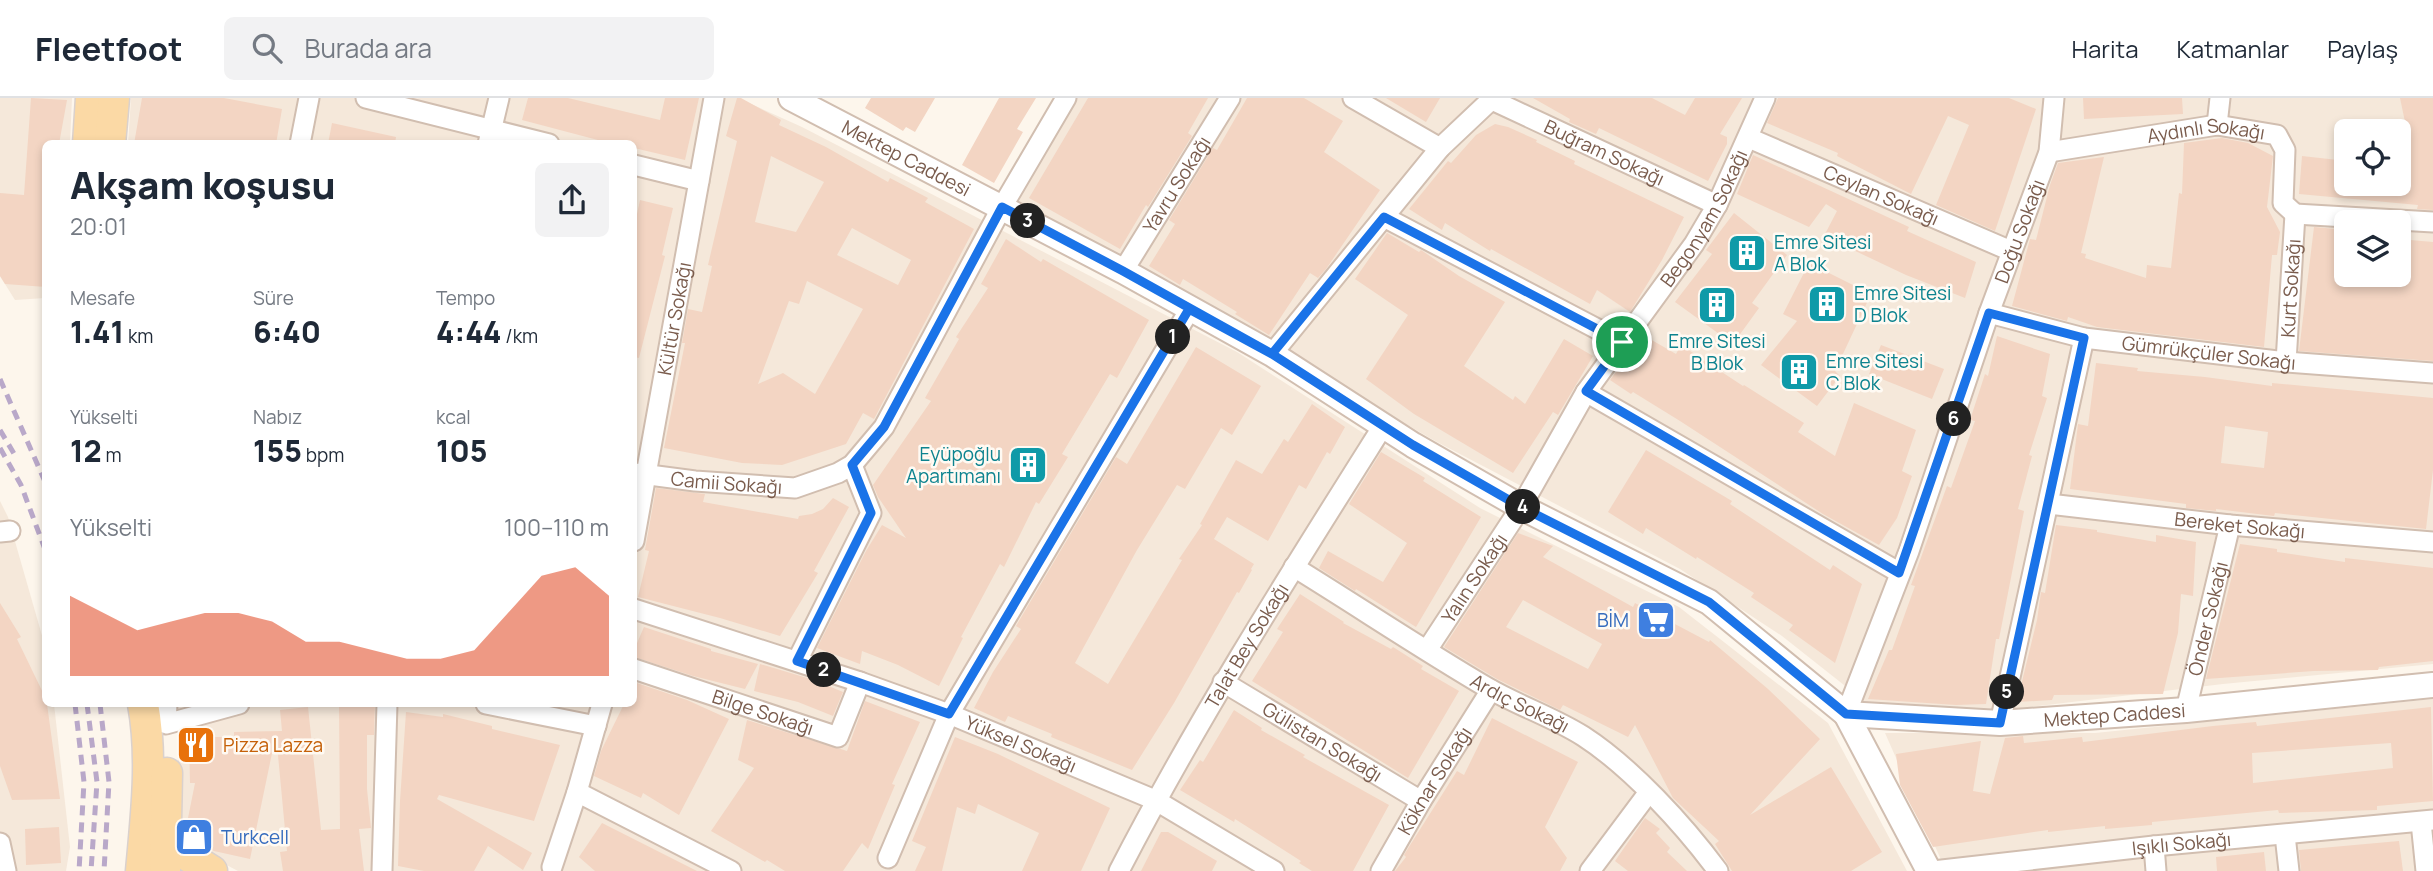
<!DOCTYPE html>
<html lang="tr">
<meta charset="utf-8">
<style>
body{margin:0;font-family:Manrope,sans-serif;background:#f2f2f3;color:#1f2937;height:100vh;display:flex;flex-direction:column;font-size:26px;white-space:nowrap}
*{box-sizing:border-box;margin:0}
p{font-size:23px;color:#747a83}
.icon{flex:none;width:38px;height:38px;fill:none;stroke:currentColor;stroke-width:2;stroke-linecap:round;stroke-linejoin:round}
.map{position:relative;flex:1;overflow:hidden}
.sheet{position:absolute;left:42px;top:42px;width:595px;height:567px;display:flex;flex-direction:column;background:#fff;border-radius:10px;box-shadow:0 4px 10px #0003}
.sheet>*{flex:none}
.fabs{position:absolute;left:2334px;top:21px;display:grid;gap:14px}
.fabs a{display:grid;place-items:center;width:77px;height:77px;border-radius:10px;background:#fff;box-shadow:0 4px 10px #0003;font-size:35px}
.pin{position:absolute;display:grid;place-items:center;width:60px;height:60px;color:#fff;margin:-30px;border:4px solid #fff;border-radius:50%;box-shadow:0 2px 7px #0007}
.km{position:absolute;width:35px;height:35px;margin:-18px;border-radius:50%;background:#222;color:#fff;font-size:19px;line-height:35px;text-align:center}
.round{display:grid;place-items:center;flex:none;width:74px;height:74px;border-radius:10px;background:#f2f2f3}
.overview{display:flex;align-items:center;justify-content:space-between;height:119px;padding:0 28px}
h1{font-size:38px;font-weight:800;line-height:52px}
.metrics{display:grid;grid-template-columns:repeat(3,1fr);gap:10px;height:119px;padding:7px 28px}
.metrics div{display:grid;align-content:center}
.metrics b{font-size:30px;font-weight:800}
.metrics small{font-size:19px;font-weight:400}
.metrics p{font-size:19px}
.chart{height:196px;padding:14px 28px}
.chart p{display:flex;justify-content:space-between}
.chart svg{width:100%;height:126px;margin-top:7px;fill:#e76f51;opacity:.7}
header{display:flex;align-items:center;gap:42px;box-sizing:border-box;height:98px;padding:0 35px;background:#fff;border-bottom:2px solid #e0e1e3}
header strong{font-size:33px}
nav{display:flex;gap:38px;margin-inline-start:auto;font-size:24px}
.search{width:490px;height:63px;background:#f2f2f3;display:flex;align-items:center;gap:18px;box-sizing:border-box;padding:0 24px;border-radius:10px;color:#747a83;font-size:26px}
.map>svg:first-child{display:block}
.residential{fill:#f5e8da;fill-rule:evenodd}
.building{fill:#f3d5c3;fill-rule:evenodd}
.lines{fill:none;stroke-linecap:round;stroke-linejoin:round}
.minor-casing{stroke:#d1beb0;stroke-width:23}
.tertiary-casing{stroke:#d1beb0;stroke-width:28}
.primary-casing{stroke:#dad1cd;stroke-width:33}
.minor{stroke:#fff;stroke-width:19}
.tertiary{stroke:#fff;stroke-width:24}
.primary{stroke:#fbd9a5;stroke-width:30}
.rail{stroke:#b9a8c9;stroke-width:5;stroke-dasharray:10 7;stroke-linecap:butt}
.route-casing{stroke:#fff;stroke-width:14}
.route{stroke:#1a73e8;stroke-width:9}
.labels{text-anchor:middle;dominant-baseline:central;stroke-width:5;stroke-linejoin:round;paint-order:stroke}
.street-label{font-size:19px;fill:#7a5c4d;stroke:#fffaf3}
.culture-label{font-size:19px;fill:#0d838f;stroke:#fffaf3;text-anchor:start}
.shop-label{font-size:19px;fill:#366cbe;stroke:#fffaf3;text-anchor:end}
.food-label{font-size:19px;fill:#c56008;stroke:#fffaf3;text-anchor:start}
</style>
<header>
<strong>Fleetfoot</strong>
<div class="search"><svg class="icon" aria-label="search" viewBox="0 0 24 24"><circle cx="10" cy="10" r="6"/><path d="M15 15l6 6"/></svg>Burada ara</div>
<nav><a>Harita</a><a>Katmanlar</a><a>Paylaş</a></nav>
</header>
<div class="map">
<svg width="2433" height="773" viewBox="0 0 2433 773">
<rect width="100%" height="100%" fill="#fdf6ec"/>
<g class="residential">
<polygon points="0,0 72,0 70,45 46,46 45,200 15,202 0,178"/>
<polygon points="131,0 738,0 802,29 1237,254 1480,410 1679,509 1828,625 1907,773 238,773 179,742 177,606 634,606 634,46 128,46"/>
<path d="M1061,0h1372v566l-210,20 -210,25 -140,-1 -91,-72 -102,-67 -243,-127 -427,-245zM2347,33h52v53h-52zM2347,124h52v53h-52z"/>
<polygon points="0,403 8,419 45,548 46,606 54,606 70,749 66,773 0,773"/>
<polygon points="2433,601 2433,773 1946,773 1885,635 2095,635"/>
</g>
<g class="building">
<polygon points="31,0 67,2 59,46 46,46 46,189 5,186 0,178 0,95 24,97"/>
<polygon points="142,0 224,0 282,11 276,46 134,46"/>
<polygon points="528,0 568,0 660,22 665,0 699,0 685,62 634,50 634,46 613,46 522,22"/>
<path d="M737,0h4l40,22 -2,5 47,22 62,35 2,-4 38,20 -3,4 49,27 -100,190 -11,-6 -17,31 -64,21 -40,-2 -78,-15 21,-105h-3l6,-34 14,3 10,-46 -4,-1 29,-124 -11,-5zM771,58l53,26 -28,50 -41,-10zM852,130l59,32 -13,25 -61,-30zM807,183l56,28 -48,85 -32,-21 -25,11 31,-83 10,3z"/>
<polygon points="871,0 935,0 915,34 906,29 903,33 865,10"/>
<polygon points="999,0 1036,0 1017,31 1023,34 994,85 962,67"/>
<polygon points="1088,0 1208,0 1188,35 1192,38 1148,109 1146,107 1120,151 1029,100"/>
<polygon points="1247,0 1304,0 1343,23 1324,54 1380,92 1326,171 1318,180 1310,175 1269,237 1235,216 1237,214 1183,181 1180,187 1149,168 1175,126 1169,122 1213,50 1217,52"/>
<polygon points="1386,0 1440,0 1426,24"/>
<polygon points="1533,0 1652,0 1685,17 1695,0 1742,0 1720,36 1727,39 1727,46 1708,83 1599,30 1596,36 1569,24 1570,21"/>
<polygon points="1778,0 2009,0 2036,11 1995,133 1936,107 1969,27 1948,18 1911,96 1837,58 1838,55 1767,25"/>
<polygon points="2083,0 2182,0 2183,16 2084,21"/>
<polygon points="2400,0 2433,0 2433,112 2417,111 2418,107 2299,96 2302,58 2347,63 2347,86 2399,86 2399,42 2409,43"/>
<polygon points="332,25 396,39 395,46 328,46"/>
<polygon points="1495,26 1508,29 1537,42 1536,44 1575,63 1574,66 1684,119 1662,162 1630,214 1597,192 1590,206 1491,151 1490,153 1445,125 1442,132 1409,111 1448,63 1451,65 1476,37"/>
<polygon points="2222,40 2248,45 2273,58 2267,109 2280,134 2277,157 2272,157 2264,249 2097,229 2068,219 2067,223 2012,208 2030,141 2036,142 2050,87 2058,65 2104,59 2081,155 2086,156 2085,160 2146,180 2147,167 2171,170 2179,95 2182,96 2184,45"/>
<polygon points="1753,57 1909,129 1907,133 1976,164 1965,200 1906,177 1830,141 1831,139 1825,136 1837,113 1826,106 1809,129 1737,96"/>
<polygon points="640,102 673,110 662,157 665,158 639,260 634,259 634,130"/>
<polygon points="1734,115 1787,157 1752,205 1759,210 1733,246 1675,204 1712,156 1706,152"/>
<polygon points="2314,129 2347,132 2347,177 2399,177 2399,141 2433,144 2433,263 2299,253"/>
<polygon points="1387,135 1419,154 1421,152 1424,154 1459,178 1505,204 1464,268 1513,302 1515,298 1525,306 1564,241 1593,258 1558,317 1553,314 1513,375 1414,316 1366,281 1408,217 1355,181"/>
<polygon points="1006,141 1041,164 1043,161 1149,222 1117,280 1110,276 1062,356 1068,359 1039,406 1036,404 1004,469 1000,466 961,539 963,540 939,588 898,567 862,553 860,566 817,550 866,453 882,427 906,440 878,399 873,387 931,303 925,300 959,241 956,239 988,190 981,186"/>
<polygon points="1809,165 1871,196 1835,273 1840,278 1817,308 1761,267 1797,223 1783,216"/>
<polygon points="1643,237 1676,256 1681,247 1743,288 1744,287 1804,325 1798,334 1835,358 1854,305 1916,332 1902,373 1912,378 1897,420 1879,447 1823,416 1680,323 1633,294 1631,296 1610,282"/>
<polygon points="1997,238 2050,256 2042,298 2047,300 2029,357 2032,358 2018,411 2024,413 1999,541 1996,541 1986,606 1956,607 1868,601 1889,552 1892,552 1915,488 1911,487 1947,388 1951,390 1975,323 1970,322 1985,276 1988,278"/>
<polygon points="1881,247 1944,271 1932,301 1869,276"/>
<polygon points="1196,249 1261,288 1232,337 1221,330 1185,391 1177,387 1137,452 1075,565 1108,586 1182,462 1179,461 1202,427 1200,426 1236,362 1262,376 1284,341 1288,344 1312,306 1345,329 1330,356 1327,354 1306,391 1299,387 1268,443 1227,419 1214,441 1254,466 1251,471 1252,472 1239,495 1237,494 1174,605 1132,672 1051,639 1052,636 1008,618 1005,624 974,610 993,574 1021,531 1016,528 1116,359 1127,366"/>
<path d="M2096,265l42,5 -1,3 68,6 67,9v-3l161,15v72l-7,59 -151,-16 -1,3 -58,-7v2l-30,-3v-4l-116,-15 8,-65 10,2zM2225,328l43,6 -4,36 -43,-5z"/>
<polygon points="1646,352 1732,403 1730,406 1830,472 1833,467 1862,486 1835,565 1789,532 1793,527 1751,499 1754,495 1697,459 1696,461 1646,430 1643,436 1608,414"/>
<polygon points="1381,354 1425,380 1423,383 1481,419 1416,529 1356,491 1355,493 1319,470 1328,453 1383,484 1407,445 1349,406"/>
<polygon points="656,390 705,396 703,404 798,421 799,418 812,416 823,411 833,400 849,409 814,473 818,475 780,538 720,520 638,499 649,453 645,452"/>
<polygon points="2056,427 2097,432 2097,434 2156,444 2156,437 2196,444 2193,498 2181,496 2178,535 2163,596 2054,597 2052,602 2017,604 2037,522 2041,494 2045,495"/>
<path d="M1518,435l35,13 -10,11 90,50 2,-4 74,39 1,-2 58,49 52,50 -70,76 81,-48 51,85 -31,19h-119l-17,-27 4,-3 -46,-43 -38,-73 -7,12 -65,-32 -3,5 -63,-31 -53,-32zM1523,502l79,44 -14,25 -82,-42z"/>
<polygon points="2240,446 2277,451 2277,454 2345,464 2345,460 2433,470 2433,563 2379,569 2378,572 2314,573 2206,581"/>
<polygon points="1300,496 1344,524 1343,525 1391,551 1393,549 1423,568 1421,571 1459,593 1408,680 1252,583 1283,534 1277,531"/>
<polygon points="0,505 21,539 17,541 46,601 46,606 47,606 60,701 12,702 0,668"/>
<polygon points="644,529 711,551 711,553 758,566 745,591 693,578 634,559 634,552"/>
<polygon points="760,566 814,582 843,594 833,618 798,604 754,593"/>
<polygon points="634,584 687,602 729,621 679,717 643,695 641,700 594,678 601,653 624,606 634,606"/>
<polygon points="865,603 920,624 892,686 895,687 868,751 862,745 843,773 785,773 767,762 765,764 711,733 754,670 738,662 747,622 847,653"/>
<polygon points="339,606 375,606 374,637 367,637 367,691 371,730 359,731 364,773 283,773 280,754 287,753 276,636 250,761 214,753 185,735 195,685 190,685 189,639 234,639 234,634 282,633 280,612 308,609 321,732 340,731"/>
<path d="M2431,609l2,94 -56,5v4l-98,3 -1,-3 -126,12v3l-47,4v-3l-57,6v-2l-115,17 -33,-62 -4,-31 85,-13 -8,50 17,3 15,-56 18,-2 1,7 58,-6 1,5 130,-16 43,-4 1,4zM2391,645l2,25 -140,15 -1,-30z"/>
<polygon points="1234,612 1262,630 1261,632 1305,657 1303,659 1389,707 1353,773 1312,773 1299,765 1301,763 1235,721 1234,724 1180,692 1200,662 1203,664"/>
<polygon points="406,614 443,619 443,616 492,628 492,631 560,647 534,723 439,697 437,701 532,755 523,772 488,748 474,773 424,773 398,768 400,703"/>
<polygon points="1492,620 1578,664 1545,729 1567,760 1560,773 1395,773 1406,759 1404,757 1407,752 1457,673 1464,677"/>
<polygon points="955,639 998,656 1110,710 1081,773 1022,773 1039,735 978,706 975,716 957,709 942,773 915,773 926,749 912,743"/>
<polygon points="1645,720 1660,731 1656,735 1670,750 1667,754 1687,773 1628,773 1615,763"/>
<polygon points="602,725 697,773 595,773 579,759"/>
<polygon points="59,729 61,765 26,767 25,731"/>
<polygon points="1161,734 1168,734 1217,763 1212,773 1141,773"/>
<polygon points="2399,743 2403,773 2301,773 2299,752"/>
<polygon points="2264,754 2266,773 2217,773 2216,759"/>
</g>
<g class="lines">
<g class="minor-casing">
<g id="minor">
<polyline points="366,0 549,46"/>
<polyline points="1353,0 1440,50"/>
<path id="s1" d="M1492,2l225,105"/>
<polyline points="2217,27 2220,0"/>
<path id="s2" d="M1749,40l262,113"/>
<polyline points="300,46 309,0"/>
<polyline points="488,46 499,0"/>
<path id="s3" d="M2049,54l168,-27 60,10 8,15 -2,53 12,11"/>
<polyline points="634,67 699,83"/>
<polyline points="2295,116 2433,124"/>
<polyline points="1384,119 1622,244"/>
<path id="s4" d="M1123,173l107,-173"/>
<path id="s5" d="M1989,215l95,25 202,24 147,11"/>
<polyline points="1272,256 1440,50 1493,0"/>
<path id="s6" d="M2286,264l9,-148"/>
<polyline points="1586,294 1900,475"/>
<path id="s7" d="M634,375l61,8 100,7 43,-15 14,-8 32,-38 118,-220 64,-109"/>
<path id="s8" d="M2049,406l181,21 203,17"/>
<polyline points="0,434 10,433"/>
<path id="s9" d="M634,443l80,-443"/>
<path id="s10" d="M1294,469c65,40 129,83 194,121 31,18 65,29 95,48 48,31 101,89 135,135"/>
<path id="s11" d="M634,511l226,73 89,32 206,86 119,71"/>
<path id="s12" d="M1427,552l94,-143 65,-115 108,-148 23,-39 48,-107"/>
<polyline points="797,563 871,415 852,367"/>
<path id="s13" d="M634,571l204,68 22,-55"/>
<path id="s14" d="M1223,584l198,119"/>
<polyline points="167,606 166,626 239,606"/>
<polyline points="486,606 596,628"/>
<path id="s15" d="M2186,612l44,-185"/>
<path id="s16" d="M1846,616l63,-163 80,-238 60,-161 5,-54"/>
<polyline points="2000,625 2084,240"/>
<polyline points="577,694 731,773"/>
<polyline points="2421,724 2426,773"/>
<polyline points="2285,737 2289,773"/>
<polyline points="0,745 6,773"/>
<polyline points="2154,748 2156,773"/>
<polyline points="888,760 949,616 1190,211"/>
<polyline points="552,769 577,694 602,606"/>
<polyline points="382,773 387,606"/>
<path id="s17" d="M1119,773c79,-153 172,-299 264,-445"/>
<path id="s18" d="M1381,773l40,-70 70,-111"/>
<polyline points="1590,773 1649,694"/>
<path id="s19" d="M1933,773l221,-25 279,-26"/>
</g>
</g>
<g class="tertiary-casing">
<g id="tertiary">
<path id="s20" d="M791,0l332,173 149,83 141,91 108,62 188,95 137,112 154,9 186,-13 247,-25"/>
<polyline points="1846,616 1929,773"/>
</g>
</g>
<g class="primary-casing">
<g id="primary">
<polyline points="88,46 91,0"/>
<polyline points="110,46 114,0"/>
<polyline points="167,745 212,773"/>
<path d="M141,773c5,-55 12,-113 2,-167"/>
<polyline points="165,773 167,675"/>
</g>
</g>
<use href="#minor" class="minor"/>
<use href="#tertiary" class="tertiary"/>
<use href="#primary" class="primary"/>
<g class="rail">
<polyline points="0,281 46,386"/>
<polyline points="0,332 16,359"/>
<polyline points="0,350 21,387 46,454"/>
<polyline points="75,606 84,684 79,773"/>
<polyline points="87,606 97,684 91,773"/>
<polyline points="100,606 109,684 104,773"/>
</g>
</g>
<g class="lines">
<g class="route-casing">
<polyline id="route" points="1622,244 1384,119 1272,256 1189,211 949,616 797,563 871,415 852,367 884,329 1002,109 1123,173 1272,256 1413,347 1521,409 1709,504 1846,616 2000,625 2084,240 1989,215 1899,475 1586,293 1622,244"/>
</g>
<use href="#route" class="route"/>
</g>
<defs>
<g id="building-square" transform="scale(2.0125)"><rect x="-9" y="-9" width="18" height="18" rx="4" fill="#0f9aa8" stroke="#fffaf3"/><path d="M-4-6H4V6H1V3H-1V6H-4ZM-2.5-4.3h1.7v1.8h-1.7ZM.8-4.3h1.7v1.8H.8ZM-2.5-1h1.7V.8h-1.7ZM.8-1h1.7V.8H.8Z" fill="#fff"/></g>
<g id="supermarket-square" transform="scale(2.0125)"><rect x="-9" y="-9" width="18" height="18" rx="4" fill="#3f7fe0" stroke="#fffaf3"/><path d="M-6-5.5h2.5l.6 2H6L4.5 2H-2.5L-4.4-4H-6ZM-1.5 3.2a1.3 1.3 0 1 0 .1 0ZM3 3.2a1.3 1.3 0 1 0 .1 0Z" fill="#fff"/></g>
<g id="restaurant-square" transform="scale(2.0125)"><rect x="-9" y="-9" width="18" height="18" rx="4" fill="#e8710a" stroke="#fffaf3"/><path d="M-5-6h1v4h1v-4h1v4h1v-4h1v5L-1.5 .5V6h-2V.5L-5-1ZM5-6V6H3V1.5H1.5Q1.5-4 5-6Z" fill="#fff"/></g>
<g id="shop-square" transform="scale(2.0125)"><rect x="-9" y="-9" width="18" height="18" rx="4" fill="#3f7fe0" stroke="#fffaf3"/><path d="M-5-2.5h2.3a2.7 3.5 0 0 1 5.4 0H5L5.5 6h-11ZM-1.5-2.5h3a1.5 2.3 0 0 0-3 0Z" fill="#fff"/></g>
</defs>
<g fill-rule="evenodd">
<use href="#building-square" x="1747" y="155"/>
<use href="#building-square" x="1827" y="206"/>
<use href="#building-square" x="1717" y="207"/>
<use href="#building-square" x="1799" y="274"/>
<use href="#building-square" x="1028" y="367"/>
<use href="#supermarket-square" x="1656" y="522"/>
<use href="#restaurant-square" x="196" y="647"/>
<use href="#shop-square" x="194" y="739"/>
</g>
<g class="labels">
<g class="street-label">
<text stroke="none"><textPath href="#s3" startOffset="159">Aydınlı Sokağı</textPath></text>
<text stroke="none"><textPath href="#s1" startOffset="124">Buğram Sokağı</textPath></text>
<text stroke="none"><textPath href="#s20" startOffset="130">Mektep Caddesi</textPath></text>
<text stroke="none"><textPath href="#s4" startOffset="102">Yavru Sokağı</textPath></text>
<text stroke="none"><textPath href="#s2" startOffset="144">Ceylan Sokağı</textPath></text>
<text stroke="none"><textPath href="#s12" startOffset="514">Begonyam Sokağı</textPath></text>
<text stroke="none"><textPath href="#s16" startOffset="513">Doğu Sokağı</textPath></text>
<text stroke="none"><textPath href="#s6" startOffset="74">Kurt Sokağı</textPath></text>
<text stroke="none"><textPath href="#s9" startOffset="226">Kültür Sokağı</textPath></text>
<text stroke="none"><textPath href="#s5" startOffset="224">Gümrükçüler Sokağı</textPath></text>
<text stroke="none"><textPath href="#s7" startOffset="93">Camii Sokağı</textPath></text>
<text stroke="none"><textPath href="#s8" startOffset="192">Bereket Sokağı</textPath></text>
<text stroke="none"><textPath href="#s12" startOffset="86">Yalın Sokağı</textPath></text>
<text stroke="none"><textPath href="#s15" startOffset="94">Önder Sokağı</textPath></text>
<text stroke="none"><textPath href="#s17" startOffset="259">Talat Bey Sokağı</textPath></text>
<text stroke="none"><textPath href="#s10" startOffset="264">Ardıç Sokağı</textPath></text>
<text stroke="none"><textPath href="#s13" startOffset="136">Bilge Sokağı</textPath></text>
<text stroke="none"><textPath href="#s20" startOffset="1494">Mektep Caddesi</textPath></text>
<text stroke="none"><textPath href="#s14" startOffset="116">Gülistan Sokağı</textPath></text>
<text stroke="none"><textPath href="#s11" startOffset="410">Yüksel Sokağı</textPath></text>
<text stroke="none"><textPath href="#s18" startOffset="105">Köknar Sokağı</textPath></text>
<text stroke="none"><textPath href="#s19" startOffset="250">Işıklı Sokağı</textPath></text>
</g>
<g class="culture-label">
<text x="1774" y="144">Emre Sitesi<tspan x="1774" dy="22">A Blok</tspan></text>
<text x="1854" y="195">Emre Sitesi<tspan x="1854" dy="22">D Blok</tspan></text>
<text x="1717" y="243" text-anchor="middle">Emre Sitesi<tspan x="1717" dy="22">B Blok</tspan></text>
<text x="1826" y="263">Emre Sitesi<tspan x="1826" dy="22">C Blok</tspan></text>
<text x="1001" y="356" text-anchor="end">Eyüpoğlu<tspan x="1001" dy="22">Apartımanı</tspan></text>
</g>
<g class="shop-label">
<text x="1629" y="522">BİM</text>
<text x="221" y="739" text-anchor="start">Turkcell</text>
</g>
<g class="food-label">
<text x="223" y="647">Pizza Lazza</text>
</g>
</g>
</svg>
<div class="fabs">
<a><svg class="icon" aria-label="locate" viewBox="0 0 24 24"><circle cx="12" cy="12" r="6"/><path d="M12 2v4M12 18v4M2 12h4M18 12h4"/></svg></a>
<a><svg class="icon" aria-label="layers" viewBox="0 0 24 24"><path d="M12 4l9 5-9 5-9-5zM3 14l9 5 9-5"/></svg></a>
</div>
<div class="pin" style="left:1622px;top:244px;background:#1e9e55"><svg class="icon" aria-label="arrive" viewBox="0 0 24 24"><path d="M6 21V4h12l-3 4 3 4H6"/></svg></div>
<b class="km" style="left:1173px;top:239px">1</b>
<b class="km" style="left:824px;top:572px">2</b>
<b class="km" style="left:1028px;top:123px">3</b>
<b class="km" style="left:1523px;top:409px">4</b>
<b class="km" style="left:2007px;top:594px">5</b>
<b class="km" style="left:1954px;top:321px">6</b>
<section class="sheet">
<div class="overview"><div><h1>Akşam koşusu</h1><p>20:01</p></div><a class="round"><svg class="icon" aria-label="share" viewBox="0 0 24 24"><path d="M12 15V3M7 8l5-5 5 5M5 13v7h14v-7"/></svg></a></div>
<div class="metrics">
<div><p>Mesafe</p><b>1.41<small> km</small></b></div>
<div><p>Süre</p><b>6:40</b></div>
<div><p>Tempo</p><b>4:44<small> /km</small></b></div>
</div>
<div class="metrics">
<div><p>Yükselti</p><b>12<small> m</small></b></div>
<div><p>Nabız</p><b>155<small> bpm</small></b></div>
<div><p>kcal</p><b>105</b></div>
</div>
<div class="chart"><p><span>Yükselti</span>100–110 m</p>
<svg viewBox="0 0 160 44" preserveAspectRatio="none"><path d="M0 44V16L10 22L20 28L30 25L40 22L50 22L60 25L70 32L80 32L90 35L100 38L110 38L120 35L130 22L140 9L150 6L160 16V44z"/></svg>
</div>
</section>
</div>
